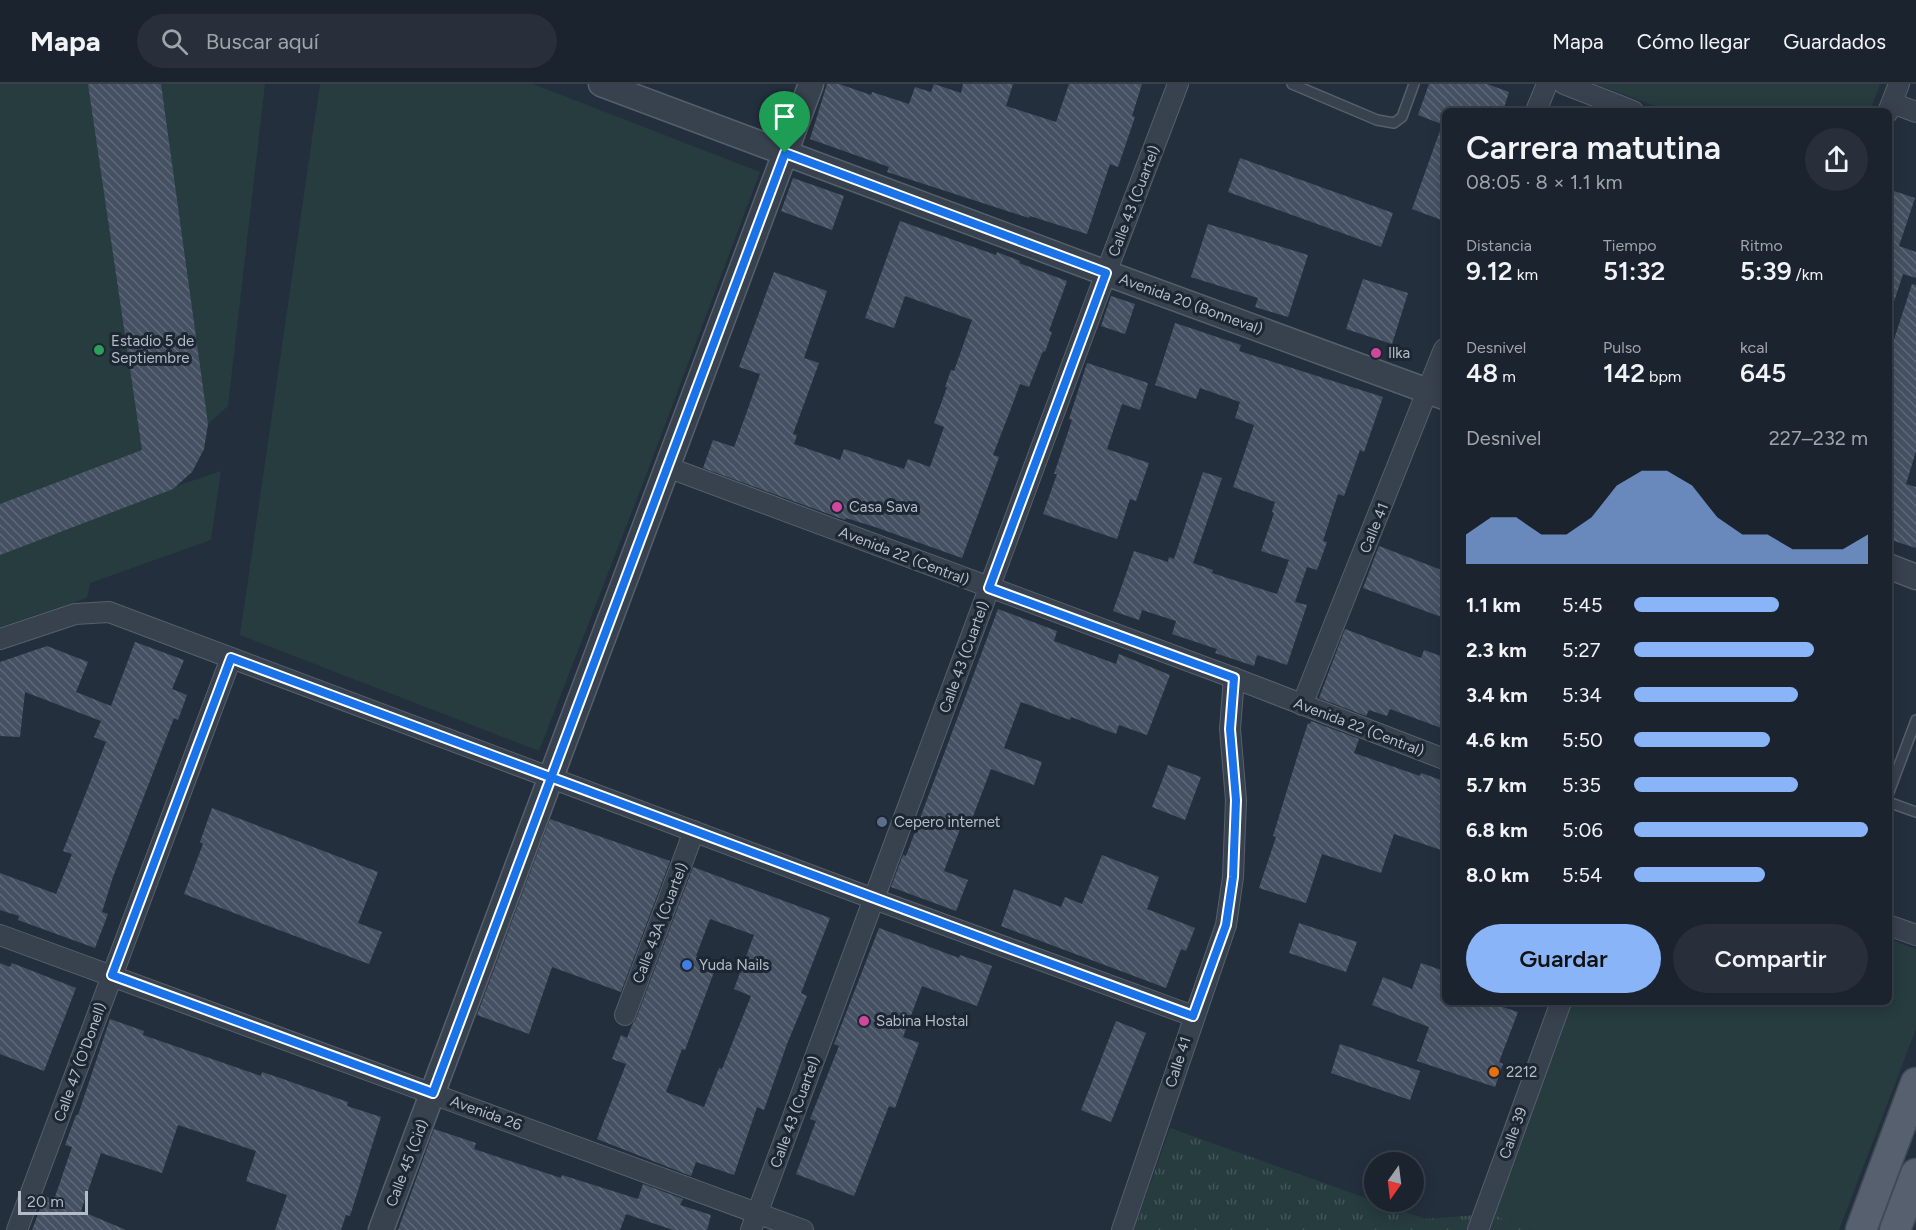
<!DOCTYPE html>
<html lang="es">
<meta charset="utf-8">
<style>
body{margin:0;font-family:Figtree,sans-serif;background:#282f3a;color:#f1f3f6;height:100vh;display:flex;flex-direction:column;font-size:22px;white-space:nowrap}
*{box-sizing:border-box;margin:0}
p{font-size:20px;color:#a0a4aa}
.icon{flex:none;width:33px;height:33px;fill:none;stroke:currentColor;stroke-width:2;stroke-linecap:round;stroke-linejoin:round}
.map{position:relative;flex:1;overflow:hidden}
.side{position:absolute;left:1442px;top:24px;width:450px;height:897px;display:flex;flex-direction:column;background:#1b232e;border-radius:9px;box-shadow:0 3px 15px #0003,0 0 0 2px #39404a}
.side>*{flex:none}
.needle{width:39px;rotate:194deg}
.tools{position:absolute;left:1364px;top:1068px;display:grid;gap:12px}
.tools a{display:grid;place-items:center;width:60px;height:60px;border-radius:50%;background:#1b232e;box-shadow:0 3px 15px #0003,0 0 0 2px #39404a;font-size:30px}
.scale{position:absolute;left:18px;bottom:15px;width:70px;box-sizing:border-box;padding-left:6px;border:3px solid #b4bcc9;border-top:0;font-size:16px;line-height:21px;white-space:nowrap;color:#b4bcc9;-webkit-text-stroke:4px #1d2633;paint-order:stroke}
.pin{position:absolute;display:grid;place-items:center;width:51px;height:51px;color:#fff;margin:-62px -26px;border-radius:50% 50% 50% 0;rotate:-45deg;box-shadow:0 0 6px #0007}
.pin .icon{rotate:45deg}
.round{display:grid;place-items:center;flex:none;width:63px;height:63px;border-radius:32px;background:#282f3a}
.head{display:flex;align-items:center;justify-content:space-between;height:102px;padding:0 24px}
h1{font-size:33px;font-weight:600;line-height:45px}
.figures{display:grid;grid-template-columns:repeat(3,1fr);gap:9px;height:102px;padding:6px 24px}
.figures div{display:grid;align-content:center}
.figures b{font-size:26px;font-weight:600}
.figures small{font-size:16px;font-weight:400}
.figures p{font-size:16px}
.chart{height:168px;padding:12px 24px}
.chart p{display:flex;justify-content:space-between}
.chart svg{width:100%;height:108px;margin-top:6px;fill:#8ab4f8;opacity:.7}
.cta{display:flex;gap:12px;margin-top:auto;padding:12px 24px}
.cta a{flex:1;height:69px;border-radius:36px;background:#8ab4f8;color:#111;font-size:24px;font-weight:600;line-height:69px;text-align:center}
.cta a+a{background:#282f3a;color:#f1f3f6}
ul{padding:0 24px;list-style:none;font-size:20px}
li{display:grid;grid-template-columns:96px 72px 1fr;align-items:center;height:45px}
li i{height:15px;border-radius:8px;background:#8ab4f8}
header{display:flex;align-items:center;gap:36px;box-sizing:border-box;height:84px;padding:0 30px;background:#1b232e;border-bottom:2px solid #39404a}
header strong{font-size:28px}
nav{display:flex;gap:33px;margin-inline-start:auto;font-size:21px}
.search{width:420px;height:54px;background:#282f3a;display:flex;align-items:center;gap:15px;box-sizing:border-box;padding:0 21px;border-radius:33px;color:#a0a4aa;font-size:22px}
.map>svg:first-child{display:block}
.grass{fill:#263c3f}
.park{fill:url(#park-tufts)}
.building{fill:url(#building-back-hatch);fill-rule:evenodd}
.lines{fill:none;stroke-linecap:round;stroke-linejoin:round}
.service-casing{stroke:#565f6c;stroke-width:12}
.minor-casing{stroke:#565f6c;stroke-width:22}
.tertiary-casing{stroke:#565f6c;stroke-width:27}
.primary-casing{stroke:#414a57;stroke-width:33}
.service{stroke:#38414e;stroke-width:9}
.minor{stroke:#38414e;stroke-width:20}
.tertiary{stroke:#38414e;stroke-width:24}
.primary{stroke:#56606e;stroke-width:30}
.route-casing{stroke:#fff;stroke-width:12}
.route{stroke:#1a73e8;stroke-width:8}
.leisure-dot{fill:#2e9e5b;stroke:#1d2633;stroke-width:2}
.hotel-dot{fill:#d1479c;stroke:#1d2633;stroke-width:2}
.service-dot{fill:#5c6f8a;stroke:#1d2633;stroke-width:2}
.shop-dot{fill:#3f7fe0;stroke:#1d2633;stroke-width:2}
.food-dot{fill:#e8710a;stroke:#1d2633;stroke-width:2}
.labels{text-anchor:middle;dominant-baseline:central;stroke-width:6;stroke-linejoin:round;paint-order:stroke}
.street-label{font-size:15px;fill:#b4bcc9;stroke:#1d2633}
.poi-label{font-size:15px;fill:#b4bcc9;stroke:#1d2633;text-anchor:start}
</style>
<header>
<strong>Mapa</strong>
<div class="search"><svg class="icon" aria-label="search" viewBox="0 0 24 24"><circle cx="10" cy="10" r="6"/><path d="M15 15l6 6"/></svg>Buscar aquí</div>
<nav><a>Mapa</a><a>Cómo llegar</a><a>Guardados</a></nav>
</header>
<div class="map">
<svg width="1916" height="1146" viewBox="0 0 1916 1146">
<defs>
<pattern id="park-tufts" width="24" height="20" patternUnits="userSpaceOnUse" patternTransform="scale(1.5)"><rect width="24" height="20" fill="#263c3f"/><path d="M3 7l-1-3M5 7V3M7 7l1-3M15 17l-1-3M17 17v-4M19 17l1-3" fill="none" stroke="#435659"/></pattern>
<pattern id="building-back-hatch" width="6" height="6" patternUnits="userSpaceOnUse" patternTransform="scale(1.5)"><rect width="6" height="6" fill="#455162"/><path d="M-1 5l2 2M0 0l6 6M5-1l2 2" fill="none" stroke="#5d6877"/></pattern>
</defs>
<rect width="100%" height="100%" fill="#242f3e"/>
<g class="grass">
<polygon points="0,0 265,0 228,322 208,340 204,365 192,388 174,403 221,387 211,456 90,499 87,514 0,543"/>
<polygon points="320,0 533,0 760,88 645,394 539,667 240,551"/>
<polygon points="1595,0 1880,0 1870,27 1669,27"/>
<polygon points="1889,855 1916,865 1916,945 1839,1146 1532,1146 1491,1130 1572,918 1888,918"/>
</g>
<polygon class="park" points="1170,1044 1425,1135 1491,1130 1532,1146 1134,1146"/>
<g class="building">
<polygon points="88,0 161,0 208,340 204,365 192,388 173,405 0,471 0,420 142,366"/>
<polygon points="827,0 839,0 871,11 872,8 909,20 915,3 931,8 934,0 961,9 963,0 1013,0 1006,22 1056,38 1069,0 1142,0 1132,32 1135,33 1118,83 1110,80 1087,150 1030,132 1029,134 887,88 889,83 810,55"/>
<polygon points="1429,0 1487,0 1509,8 1503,27 1444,27 1444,41 1418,31"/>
<polygon points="1442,41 1444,41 1444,137 1412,125"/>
<polygon points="1240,74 1393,129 1381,163 1228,108"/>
<polygon points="793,94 844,112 832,146 781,127"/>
<polygon points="1888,105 1915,114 1899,162 1916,168 1916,194 1903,190 1892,224 1888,223"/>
<polygon points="900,137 996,171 997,168 1020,177 1019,179 1067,197 1049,247 1052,248 1045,268 1043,267 1029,303 1020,300 1010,327 993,371 999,373 962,474 875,443 846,434 845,436 703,384 713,356 734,363 745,333 760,290 739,283 774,188 827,207 804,274 819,279 793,350 797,351 794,360 840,376 844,365 904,385 908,375 930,383 944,343 934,339 947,303 945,303 951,286 954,287 972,236 905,212 894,244 865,234"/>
<polygon points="1208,140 1308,171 1288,233 1255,223 1258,214 1191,193"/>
<polygon points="1363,195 1408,209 1392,260 1346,245"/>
<polygon points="1912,200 1916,201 1916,367 1906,400 1916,403 1916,464 1888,455 1888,274"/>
<polygon points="1111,212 1135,220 1125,250 1101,242"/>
<polygon points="1175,239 1241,261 1239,267 1383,313 1364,368 1360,366 1344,412 1338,410 1323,457 1327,458 1317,486 1307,483 1295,518 1307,521 1287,581 1257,571 1254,582 1215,569 1217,565 1172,550 1176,537 1142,526 1139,536 1113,527 1134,467 1168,478 1169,473 1174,475 1203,388 1222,394 1193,479 1213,486 1212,489 1277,510 1289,476 1261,467 1274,429 1272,428 1275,418 1233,403 1254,341 1235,334 1240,318 1200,304 1196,315 1155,301"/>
<polygon points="1087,279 1148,299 1140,326 1122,320 1107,365 1149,379 1136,417 1130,415 1117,455 1043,430 1057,390 1054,390 1072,336 1069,335"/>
<polygon points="1379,462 1444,487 1444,534 1363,504"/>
<polygon points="998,525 1057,547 1054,557 1116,580 1119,570 1170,591 1147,651 1119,641 1116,650 1071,633 1070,636 1021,618 1004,664 1042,678 1034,701 991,685 972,735 965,732 944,787 968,796 956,827 891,803 903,771 906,772"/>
<polygon points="1345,545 1421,574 1424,566 1444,573 1444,645 1390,625 1387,632 1369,626 1366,632 1319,614"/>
<polygon points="135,558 184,576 172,605 187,611 178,636 174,634 113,793 102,828 108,830 95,864 18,836 19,832 0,826 0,789 56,810 72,770 63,767 106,658 94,653 101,637 25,608 20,653 0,652 0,578 47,562 88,578 76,608 111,622"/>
<polygon points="1311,637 1359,655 1354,669 1420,692 1421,689 1444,697 1444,767 1394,750 1381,789 1322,770 1306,819 1259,804 1276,753 1273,752 1299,667 1308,639 1310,640"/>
<polygon points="1168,681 1201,693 1185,736 1152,723"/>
<polygon points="212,724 378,788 358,839 382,848 369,880 184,810 203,760 200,758"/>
<polygon points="550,735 670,777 621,908 552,883 529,950 477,931"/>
<polygon points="1102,771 1159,793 1147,825 1195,844 1186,867 1181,865 1166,904 1001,842 1014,805 1061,823 1065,813 1082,820"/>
<path d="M693,783l137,51 -29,75 6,3 -20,48 -23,66 -7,-3 -23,68 -38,-13 -5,14 -94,-37 29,-75 -14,-5 9,-24 6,3 5,-13 4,-6zM710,835l44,16 -20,54 17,7 -29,73 -3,-1 -15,39 -38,-15 16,-43 3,1 32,-86 -21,-8z"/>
<polygon points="1299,839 1357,858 1346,888 1289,869"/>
<polygon points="879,844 959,874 960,871 992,882 977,922 922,902 903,953 919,959 895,1024 889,1022 854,1112 796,1090 816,1037 810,1035 839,962 834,960"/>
<polygon points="0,879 10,883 12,879 76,904 44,987 0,970"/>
<polygon points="1421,879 1444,887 1444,918 1487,918 1518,928 1499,978 1503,980 1495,1003 1417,977 1429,943 1372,921 1383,893 1412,905"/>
<polygon points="110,935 144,947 143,951 261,992 262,988 280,994 348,1018 347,1022 381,1033 350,1132 346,1131 341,1146 275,1146 287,1111 246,1097 256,1067 178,1041 162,1089 101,1069 81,1127 126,1146 32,1146 45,1112 54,1116 72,1063 65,1061 76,1031 78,1031"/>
<polygon points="1116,937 1146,949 1111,1038 1081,1026"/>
<polygon points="1340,960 1420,987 1410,1016 1331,989"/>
<polygon points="434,1045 476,1059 474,1065 561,1094 562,1091 638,1115 643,1100 683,1115 680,1121 711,1131 707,1146 673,1146 626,1130 620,1146 398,1146"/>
</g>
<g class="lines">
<g class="service-casing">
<g id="service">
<polyline points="1292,0 1377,36 1394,39 1402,33 1414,0"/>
<polyline points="1888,711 1916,636"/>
<polyline points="1888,718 1916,728"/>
</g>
</g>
<g class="minor-casing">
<g id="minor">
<polyline points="1564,0 1633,27"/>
<polyline points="1892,19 1916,28"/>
<polyline points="1536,27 1547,0"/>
<polyline points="1888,28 1899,0"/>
<polyline points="667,383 1234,594 1444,675"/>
<polyline points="0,555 75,530 109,528 874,815 1193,932"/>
<polyline points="1302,621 1444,265"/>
<polyline points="1888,841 1916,851"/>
<polyline points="0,851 803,1146"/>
<polyline points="625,931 694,747"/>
<polyline points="17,1146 231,574"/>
<polyline points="751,1146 1106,189 1178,0"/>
<polyline points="1122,1146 1226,841 1233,793 1236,716 1230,645 1234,594"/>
<polyline points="1478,1146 1561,918"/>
</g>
</g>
<g class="tertiary-casing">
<g id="tertiary">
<polyline points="601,0 1106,189 1444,313"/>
<polyline points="1888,482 1916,493"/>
<polyline points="381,1146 811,0"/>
</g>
</g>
<g class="primary-casing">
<g id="primary">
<polyline points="1861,1146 1916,999"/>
<polyline points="1895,1146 1916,1090"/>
</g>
</g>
<use href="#service" class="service"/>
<use href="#minor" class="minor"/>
<use href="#tertiary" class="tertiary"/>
<use href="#primary" class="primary"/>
</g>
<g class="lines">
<g class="route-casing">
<path id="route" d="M785,69l-352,940 -321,-118 119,-317c321,120 641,240 962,358l33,-91 7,-48 3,-77 -6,-71 4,-51 -245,-90 117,-315 -321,-120"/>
</g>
<use href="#route" class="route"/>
</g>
<circle class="leisure-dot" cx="99" cy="266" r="6"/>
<g class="hotel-dot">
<circle cx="1376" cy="269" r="6"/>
<circle cx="837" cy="423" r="6"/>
<circle cx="864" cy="937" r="6"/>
</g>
<circle class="service-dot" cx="882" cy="738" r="6"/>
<circle class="shop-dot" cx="687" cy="881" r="6"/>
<circle class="food-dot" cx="1494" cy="988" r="6"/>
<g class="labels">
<g class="street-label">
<text transform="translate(1134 117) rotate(-69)">Calle 43 (Cuartel)</text>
<text transform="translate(1191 220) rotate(20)">Avenida 20 (Bonneval)</text>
<text transform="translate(1374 444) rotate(-68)">Calle 41</text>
<text transform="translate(904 472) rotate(21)">Avenida 22 (Central)</text>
<text transform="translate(964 573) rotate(-70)">Calle 43 (Cuartel)</text>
<text transform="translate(1359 643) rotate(21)">Avenida 22 (Central)</text>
<text transform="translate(660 839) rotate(-69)">Calle 43A (Cuartel)</text>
<text transform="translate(80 978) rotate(-70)">Calle 47 (O'Donell)</text>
<text transform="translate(1178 978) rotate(-72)">Calle 41</text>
<text transform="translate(795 1028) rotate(-70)">Calle 43 (Cuartel)</text>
<text transform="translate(486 1029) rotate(20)">Avenida 26</text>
<text transform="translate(1513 1049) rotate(-70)">Calle 39</text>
<text transform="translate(407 1079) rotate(-69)">Calle 45 (Cid)</text>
</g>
<g class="poi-label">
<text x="111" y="257">Estadio 5 de<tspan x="111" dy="17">Septiembre</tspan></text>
<text x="1388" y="269">Ilka</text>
<text x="849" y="423">Casa Sava</text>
<text x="894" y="738">Cepero internet</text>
<text x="699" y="881">Yuda Nails</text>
<text x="876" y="937">Sabina Hostal</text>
<text x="1506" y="988">2212</text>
</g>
</g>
</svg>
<div class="tools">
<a><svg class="needle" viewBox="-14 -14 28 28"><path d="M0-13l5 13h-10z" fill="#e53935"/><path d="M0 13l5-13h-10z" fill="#a0a4aa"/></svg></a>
</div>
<div class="scale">20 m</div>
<div class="pin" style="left:785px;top:69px;background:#1e9e55"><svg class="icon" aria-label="arrive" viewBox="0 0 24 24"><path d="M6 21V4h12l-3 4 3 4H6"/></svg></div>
<section class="side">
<div class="head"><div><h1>Carrera matutina</h1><p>08:05 · 8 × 1.1 km</p></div><a class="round"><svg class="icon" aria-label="share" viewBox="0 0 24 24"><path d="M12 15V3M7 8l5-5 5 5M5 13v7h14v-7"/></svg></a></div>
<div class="figures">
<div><p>Distancia</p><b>9.12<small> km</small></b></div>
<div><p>Tiempo</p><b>51:32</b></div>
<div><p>Ritmo</p><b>5:39<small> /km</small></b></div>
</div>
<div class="figures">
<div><p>Desnivel</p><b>48<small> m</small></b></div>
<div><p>Pulso</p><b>142<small> bpm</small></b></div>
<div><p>kcal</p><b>645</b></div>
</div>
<div class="chart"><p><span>Desnivel</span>227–232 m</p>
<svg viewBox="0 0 160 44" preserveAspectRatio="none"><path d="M0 44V32L10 25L20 25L30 32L40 32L50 25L60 12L70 6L80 6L90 12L100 25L110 32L120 32L130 38L140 38L150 38L160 32V44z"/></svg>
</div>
<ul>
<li><b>1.1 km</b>5:45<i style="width:62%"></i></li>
<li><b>2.3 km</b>5:27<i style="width:77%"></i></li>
<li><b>3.4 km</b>5:34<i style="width:70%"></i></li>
<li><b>4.6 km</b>5:50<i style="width:58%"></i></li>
<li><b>5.7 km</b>5:35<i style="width:70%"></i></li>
<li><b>6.8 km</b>5:06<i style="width:100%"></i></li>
<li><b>8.0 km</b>5:54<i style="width:56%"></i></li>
</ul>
<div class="cta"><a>Guardar</a><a>Compartir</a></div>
</section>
</div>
